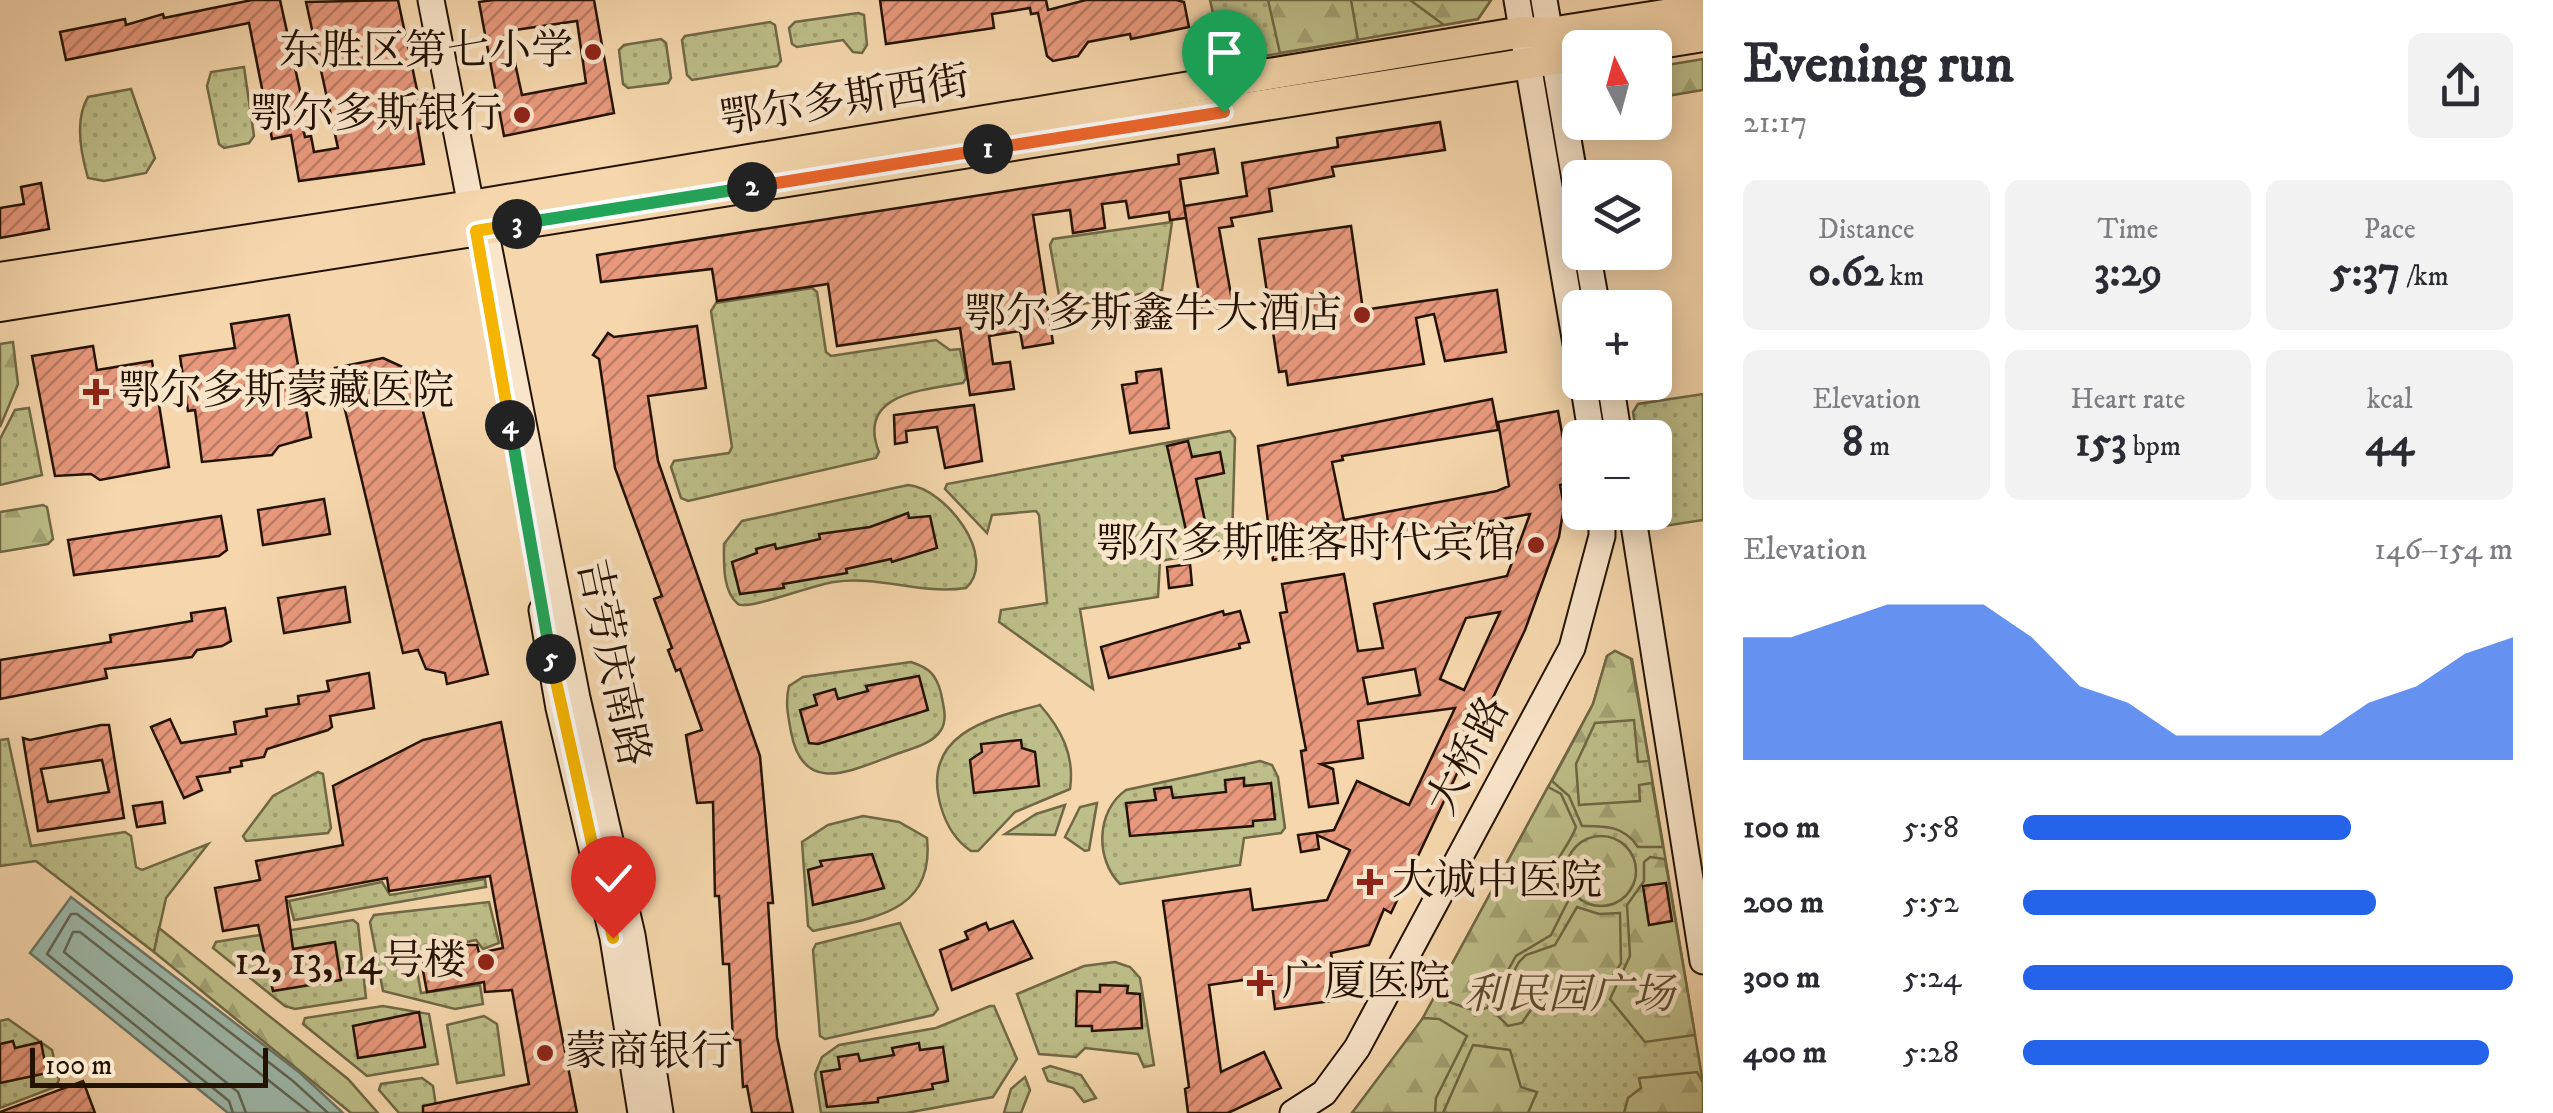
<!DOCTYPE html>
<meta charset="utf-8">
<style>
body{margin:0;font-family:"IM FELL DW Pica","Noto Serif SC",serif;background:#f2f2f3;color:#2b2b33;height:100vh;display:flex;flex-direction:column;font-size:38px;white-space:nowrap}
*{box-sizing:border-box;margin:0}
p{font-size:32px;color:#7c7c81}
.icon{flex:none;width:55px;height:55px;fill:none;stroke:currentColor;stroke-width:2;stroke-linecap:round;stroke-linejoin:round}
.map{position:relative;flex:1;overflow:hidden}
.side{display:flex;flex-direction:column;background:#fff;width:850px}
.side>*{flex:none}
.needle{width:65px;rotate:354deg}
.fabs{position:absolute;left:1562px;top:30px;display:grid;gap:20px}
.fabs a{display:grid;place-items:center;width:110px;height:110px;border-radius:15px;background:#fff;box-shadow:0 5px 25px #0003;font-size:50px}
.scale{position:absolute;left:30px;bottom:25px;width:238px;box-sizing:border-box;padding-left:10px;border:5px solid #241200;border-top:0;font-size:28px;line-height:35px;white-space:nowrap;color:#241200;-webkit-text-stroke:8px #f9e5ca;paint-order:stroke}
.pin{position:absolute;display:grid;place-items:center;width:85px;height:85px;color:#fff;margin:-102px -42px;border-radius:50% 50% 50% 0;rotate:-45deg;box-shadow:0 0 10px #0007}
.pin .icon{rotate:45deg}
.km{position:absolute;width:50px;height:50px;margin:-25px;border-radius:50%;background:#222;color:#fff;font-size:28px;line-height:50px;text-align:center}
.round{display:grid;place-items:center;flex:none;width:105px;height:105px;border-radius:15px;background:#f2f2f3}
.summary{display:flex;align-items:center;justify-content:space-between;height:170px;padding:0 40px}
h1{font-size:55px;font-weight:700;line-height:75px}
.stats{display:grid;grid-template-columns:repeat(3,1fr);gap:15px;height:170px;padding:10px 40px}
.stats div{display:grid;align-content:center;border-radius:15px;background:#f2f2f3;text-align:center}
.stats b{font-size:42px;font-weight:700}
.stats small{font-size:28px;font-weight:400}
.stats p{font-size:28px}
.chart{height:280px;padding:20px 40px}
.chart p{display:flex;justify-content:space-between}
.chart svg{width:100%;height:180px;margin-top:10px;fill:#2563eb;opacity:.7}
ul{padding:0 40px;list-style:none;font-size:32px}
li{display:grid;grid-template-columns:160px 120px 1fr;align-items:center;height:75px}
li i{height:25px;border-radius:12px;background:#2563eb}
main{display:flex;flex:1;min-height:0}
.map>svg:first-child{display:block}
.green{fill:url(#green-dots);stroke:#706844;stroke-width:2.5}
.forest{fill:url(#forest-firs);stroke:#706844;stroke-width:2.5}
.water{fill:#9db9ac;stroke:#6d7667;stroke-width:2.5}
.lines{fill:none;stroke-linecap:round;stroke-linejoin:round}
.shore{stroke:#606656;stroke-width:2.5}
.building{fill:url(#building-hatch);stroke:#241200;stroke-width:2.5;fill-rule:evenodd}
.secondary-casing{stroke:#241200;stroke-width:29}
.primary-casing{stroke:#241200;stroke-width:34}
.secondary{stroke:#f9e5ca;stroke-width:25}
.primary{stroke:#f6d7ad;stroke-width:30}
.split-1-casing{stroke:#fff;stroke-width:20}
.split-2-casing{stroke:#fff;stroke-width:20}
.split-3-casing{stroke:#fff;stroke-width:20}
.split-4-casing{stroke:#fff;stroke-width:20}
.split-5-casing{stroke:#fff;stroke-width:20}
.split-6-casing{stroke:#fff;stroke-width:20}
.split-1{stroke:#f0652b;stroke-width:12}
.split-2{stroke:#f0652b;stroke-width:12}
.split-3{stroke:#22a559;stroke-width:12}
.split-4{stroke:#f5b400;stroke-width:12}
.split-5{stroke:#22a559;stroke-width:12}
.split-6{stroke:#f5b400;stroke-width:12}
.poi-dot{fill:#8f2418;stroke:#f9e5ca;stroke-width:4}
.labels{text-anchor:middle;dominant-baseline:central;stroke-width:9;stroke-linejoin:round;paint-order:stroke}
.poi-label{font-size:42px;fill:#241200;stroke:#f9e5ca;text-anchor:end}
.street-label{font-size:42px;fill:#241200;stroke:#f9e5ca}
.park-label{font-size:42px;font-style:italic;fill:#5a4e30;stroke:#f9e5ca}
</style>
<main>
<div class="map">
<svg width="1703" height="1113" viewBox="0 0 1703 1113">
<defs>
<pattern id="green-dots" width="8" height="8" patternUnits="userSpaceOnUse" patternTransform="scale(2.5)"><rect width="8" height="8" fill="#bdbe89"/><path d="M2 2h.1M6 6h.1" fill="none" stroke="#a2a274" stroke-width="1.8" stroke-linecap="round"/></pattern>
<pattern id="forest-firs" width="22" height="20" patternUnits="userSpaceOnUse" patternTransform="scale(2.5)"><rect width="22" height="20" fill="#bdbe89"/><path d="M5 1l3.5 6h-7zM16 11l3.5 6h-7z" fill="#a2a274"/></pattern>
<pattern id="building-hatch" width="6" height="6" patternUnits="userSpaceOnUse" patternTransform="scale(2.5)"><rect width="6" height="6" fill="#e8997d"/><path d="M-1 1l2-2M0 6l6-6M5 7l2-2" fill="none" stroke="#bc7b64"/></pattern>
</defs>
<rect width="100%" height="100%" fill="#f6d7ad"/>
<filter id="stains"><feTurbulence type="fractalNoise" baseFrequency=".002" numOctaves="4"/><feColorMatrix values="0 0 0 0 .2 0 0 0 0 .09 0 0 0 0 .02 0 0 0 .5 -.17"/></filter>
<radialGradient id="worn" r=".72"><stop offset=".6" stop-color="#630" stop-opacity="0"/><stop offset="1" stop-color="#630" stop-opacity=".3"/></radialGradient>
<g class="green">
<polygon points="1210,0 1491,0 1478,19 1236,61 1221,48"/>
<polygon points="858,13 864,15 867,45 862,53 853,52 843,40 797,47 792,44 789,28 795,22"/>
<polygon points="770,22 775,25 781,61 777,66 692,80 687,75 682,40 685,36"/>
<polygon points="661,39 666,43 671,78 668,83 628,88 623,84 619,50 624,45"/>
<polygon points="244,67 254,136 249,143 224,148 219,144 207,86 211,72"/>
<path d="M131,89l24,69 -9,15 -42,8 -16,-3c-7,-24 -14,-58 0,-81z"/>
<polygon points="1172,222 1162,290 1066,307 1060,301 1050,245 1053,239"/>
<path d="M812,288l5,4 9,60 5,4 105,-16 14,10 10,-1 6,29 -3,5c-41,7 -107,11 -84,69l-3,6 -188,43 -7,-3 -10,-31 3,-6 55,-8 3,-6 -21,-136 5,-8z"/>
<polygon points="1703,394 1703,520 1658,527 1650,513 1655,512 1655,438 1637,437 1633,412 1638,404"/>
<polygon points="29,408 42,475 0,485 0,439 15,410"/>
<polygon points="1230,431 1235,438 1232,541 1226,549 1160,561 1158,597 1080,609 1093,689 999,622 1001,610 1047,603 1039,515 1036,511 992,515 987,533 945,489 947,484"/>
<path d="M908,485c37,3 91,72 58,103 -45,7 -87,-13 -132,-6 -19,2 -87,29 -96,22 -16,-13 -14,-42 -14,-60l18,-23z"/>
<polygon points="1615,651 1632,659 1703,1083 1703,1113 1352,1113 1413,1036 1593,704 1607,656"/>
<path d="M911,662c18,6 25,12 30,31 2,12 7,26 0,37 -9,15 -32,19 -47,25 -44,16 -91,41 -103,-23 -3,-17 -6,-29 -2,-46l14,-9z"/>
<path d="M1040,705c21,24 35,50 30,84l-55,23 -37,39h-7c-15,-10 -25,-27 -30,-44 -21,-72 45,-88 99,-102z"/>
<polygon points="8,739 31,846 125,832 131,836 136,867 142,870 208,844 166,898 154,952 36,861 0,866 0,740"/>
<path d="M1260,761l12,4 6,12 7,51 -4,5 -37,5 -4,27 -120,19c-25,-25 -24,-73 6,-94z"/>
<polygon points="318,772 323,774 331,828 328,833 246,841 243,836 273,796"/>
<polygon points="1097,803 1089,850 1085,851 1065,837 1080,807"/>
<polygon points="1065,805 1055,835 1005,834 1036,814"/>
<path d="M863,816l36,6 28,16c8,76 -56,80 -114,93l-5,-5 -6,-84 26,-17z"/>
<polygon points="485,879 486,887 294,920 289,901 382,882 390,895"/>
<polygon points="489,902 499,943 483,949 476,940 414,953 421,993 480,985 483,1004 455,1009 383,991 370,922 374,915"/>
<polygon points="353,920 358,924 366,998 295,1009 285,1006 213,948 216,942"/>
<polygon points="900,923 938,1009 933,1015 825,1039 820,1036 813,950 816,944"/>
<polygon points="1115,962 1130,967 1140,978 1154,1065 1144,1067 1138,1054 1085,1048 1076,1057 1039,1054 1017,994 1084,966"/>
<polygon points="383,1006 429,1014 438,1064 367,1076 303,1024 305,1018"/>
<polygon points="990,1006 994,1006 1017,1059 993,1097 906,1113 821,1113 815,1074 822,1057 839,1045 936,1028"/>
<polygon points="484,1016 497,1024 504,1075 457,1083 447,1025"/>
<polygon points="8,1019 52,1050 59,1080 55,1087 0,1108 0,1021"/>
<polygon points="1050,1066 1081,1075 1096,1098 1084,1102 1073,1088 1048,1081 1043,1069"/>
<polygon points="1025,1077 1030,1090 1021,1113 1004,1113 1011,1089"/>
<polygon points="422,1078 433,1086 437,1113 399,1113 379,1090 381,1084"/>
</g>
<g class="forest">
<polygon points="1268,0 1351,0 1358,40 1280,53"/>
<polygon points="1410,0 1491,0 1478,19 1444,25"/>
<polygon points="1703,59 1703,90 1655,98 1655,67"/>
<polygon points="13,342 18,384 0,427 0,344"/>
<polygon points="43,505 47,507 53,539 48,544 0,552 0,512"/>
<path d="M1615,651l16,8 18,102 -11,1 -4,-42 -39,3 -19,41 3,41 61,-4 -1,-16 13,-2 11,64h-25c-14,-22 -34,-21 -56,-21l-13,-30 -17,-15 41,-77 14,-48z"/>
<path d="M1548,787l13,7 15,33c-10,28 -37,40 -8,74l-17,34 -35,21 -29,52 -12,3 -26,-9 -9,-16z"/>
<circle cx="1601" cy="871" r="35"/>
<polygon points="1650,857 1665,859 1695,1035 1645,1042 1610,999 1630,956 1627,905 1644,881 1644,862"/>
<path d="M1577,907l22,7 21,-1 1,50 -22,35c-47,4 -41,-31 -77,25l-14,3 -15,-15 26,-49 7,-7 29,-10z"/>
<polygon points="159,928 348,1079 378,1113 351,1113 154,952"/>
<polygon points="1423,1018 1439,1019 1467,1036 1436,1098 1435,1113 1352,1113"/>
<polygon points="1473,1045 1510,1050 1521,1087 1537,1092 1528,1113 1443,1113"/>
<polygon points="1697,1072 1703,1083 1703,1113 1624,1113 1628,1098 1641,1088 1639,1078"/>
</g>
<polygon class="water" points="71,897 300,1073 343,1113 228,1113 30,953"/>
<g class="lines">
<g class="shore">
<polyline points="233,1113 229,1101 47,954 71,914 77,914 293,1081 328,1113"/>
<polyline points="246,1113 238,1092 64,952 73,932 80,932 310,1113"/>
</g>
</g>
<g class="building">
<polygon points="252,0 280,0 303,104 298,105 305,137 311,136 314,152 338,148 306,2 398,0 424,123 417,124 424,164 299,181 291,135 272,139 249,23 66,60 60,32 125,19 126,25 163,14 164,18"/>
<path d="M493,0h101l20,113 -110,23 -25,-134zM577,21l9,62 -64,12 -14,-64z"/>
<polygon points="880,0 1046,0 1048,10 1086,0 1176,0 1184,2 1189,27 1131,39 1130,34 1088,42 1078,56 1053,61 1047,56 1038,13 1031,14 1030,8 992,14 994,28 886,44"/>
<polygon points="1440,122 1445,150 1332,167 1334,176 1269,189 1272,211 1231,218 1233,226 1219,228 1233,306 1202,311 1184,206 1247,196 1242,163 1338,147 1337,138"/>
<polygon points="1214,149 1218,173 1180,179 1186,218 1170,220 1169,212 1129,218 1126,201 1102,204 1105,228 1073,233 1070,210 1033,215 1053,343 1023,348 1020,331 989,336 993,364 1010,362 1014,389 970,395 960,328 837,346 828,284 717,301 712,269 601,282 597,255 1179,164 1178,155"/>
<polygon points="41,183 49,229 0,238 0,208 24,204 21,187"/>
<polygon points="1351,226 1363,310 1497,290 1506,352 1445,361 1434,314 1416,318 1424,364 1288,385 1286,371 1279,372 1259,239"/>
<polygon points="1147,306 1149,318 1110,326 1108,314"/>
<polygon points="289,315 311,437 279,446 272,455 202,462 195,410 188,411 180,356 235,348 231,324"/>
<polygon points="697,326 706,388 648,396 658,461 760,756 773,903 768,903 777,1037 793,1113 752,1113 747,1086 743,1087 740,1040 733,1040 729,964 723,964 719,896 715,896 713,802 697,803 686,735 702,730 680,669 676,671 668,650 672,648 654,599 662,596 615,468 599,359 593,355 608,333 614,337"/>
<polygon points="93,346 97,370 152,361 169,467 100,480 91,474 55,476 32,356"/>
<polygon points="383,358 407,369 415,379 488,674 447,684 445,673 426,669 418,650 403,653 335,368"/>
<polygon points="1161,369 1169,428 1130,433 1122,385 1137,383 1136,372"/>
<path d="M1492,399l6,31 -156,26 1,4 -11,2 12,58 153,-29 12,-5 -11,-64 60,-11 13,72 -11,2 4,21 -5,31 -34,93 -134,283 -7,-4 -15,36 -38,8 7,47 -63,9 -4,-33 -62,9 12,87 43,-20 17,36 -53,25h-40l-3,-24 4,-2 -26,-186 87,-12 3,21 74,-10 23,-50 -33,-15 2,14 -18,3 -3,-17 36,-5 23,-49 52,24 46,-97 -97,13 5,37 -42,6 12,5 5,34 -29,4 -8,-56 5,-1 -26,-137 7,-1 -5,-28 62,-10 14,77 25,-3 -9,-44 133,-28 23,-62 -257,46 -15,-114zM1500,612l-36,78 -24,-11 26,-61zM1415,669l5,26 -52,9 -5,-26z"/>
<polygon points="974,405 982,461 945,468 937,427 906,431 907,442 895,444 894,415"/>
<polygon points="1188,441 1192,457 1220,452 1224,473 1196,479 1208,535 1188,539 1167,446"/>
<polygon points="324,499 330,534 263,545 258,510"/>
<polygon points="908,513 909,518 930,516 937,548 892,562 891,559 846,569 847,573 783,584 784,588 740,594 732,562 757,553 756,549 775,544 776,549 820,539 819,534 870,527"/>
<polygon points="221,516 227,550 219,556 74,575 68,540"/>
<polygon points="1190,564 1192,585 1169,588 1167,567"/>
<polygon points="345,587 350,622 284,633 278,598"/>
<polygon points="225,608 231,641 222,646 197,650 192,657 105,669 107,678 0,699 0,660 111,642 110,635 192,621 191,613"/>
<polygon points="1223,611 1224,615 1240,611 1249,642 1239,644 1240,648 1109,678 1101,647"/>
<polygon points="369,673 374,708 330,716 332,727 328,730 267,749 264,757 241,761 242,766 230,768 230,772 197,777 202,790 184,798 151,727 170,719 181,743 236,734 234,722 267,716 266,709 299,704 298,696 329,691 327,681"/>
<polygon points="919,676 928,710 818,744 809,743 800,710 817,705 814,695 835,689 838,699 868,691 866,686"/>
<polygon points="501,722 577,1113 423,1113 423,1106 529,1084 512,990 485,992 484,982 427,992 420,955 462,945 477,945 479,953 503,948 490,876 389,891 387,878 286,897 293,949 335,942 341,980 273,991 258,925 223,931 215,888 260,880 256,861 343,845 333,786 423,740"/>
<path d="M101,725h8l15,93 -86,13 -15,-93 7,2zM102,760l7,32 -61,10 -7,-33z"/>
<polygon points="1021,740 1022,748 1035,752 1039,786 974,793 970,760 982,752 981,744"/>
<polygon points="1244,778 1244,786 1271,783 1275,819 1253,821 1253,826 1130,836 1126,803 1156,800 1154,789 1171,787 1173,798 1226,792 1225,780"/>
<polygon points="162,802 165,823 137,827 133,806"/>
<polygon points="872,854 884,888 813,905 808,870 822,866 820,861"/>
<polygon points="1666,883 1672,921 1649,925 1643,886"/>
<polygon points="1013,921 1032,958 952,990 940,950 968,939 965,932 986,923 989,930"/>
<polygon points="1100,985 1128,986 1127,993 1140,994 1142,1028 1092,1031 1092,1026 1076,1026 1077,991 1100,992"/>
<polygon points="419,1012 425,1047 358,1058 353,1026"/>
<polygon points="13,1041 15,1048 41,1042 47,1073 0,1083 0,1044"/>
<polygon points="919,1043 920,1050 943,1047 948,1081 932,1084 933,1089 878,1098 878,1102 827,1107 821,1072 840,1069 838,1057 858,1054 860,1061 894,1055 892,1048"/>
<polygon points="83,1081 95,1113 0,1113 0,1112"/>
</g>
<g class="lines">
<g class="secondary-casing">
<g id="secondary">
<polyline points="431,0 471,206 485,229 577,698 632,935 660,1113"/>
<polyline points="1517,0 1580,367"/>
<polyline points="1544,0 1580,209"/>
<polyline points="1587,252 1597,308"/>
<polyline points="1583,382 1592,438"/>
<polyline points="1610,382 1619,438"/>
<polyline points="1632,512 1703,961"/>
<polyline points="542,610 559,708 613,938 641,1113"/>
<polyline points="1293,1113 1324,1093 1357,1048 1572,648 1602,536 1602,512"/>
</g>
</g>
<g class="primary-casing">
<g id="primary">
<polyline points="1629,48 1703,36"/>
<polyline points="0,278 471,206 1523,32 1550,33 1703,9"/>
<polyline points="0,306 1580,55"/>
</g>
</g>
<use href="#secondary" class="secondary"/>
<use href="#primary" class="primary"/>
</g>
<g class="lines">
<g class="split-1-casing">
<polyline id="split-1" points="988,149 1224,112"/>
</g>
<g class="split-2-casing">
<polyline id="split-2" points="752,187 988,149"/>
</g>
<g class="split-3-casing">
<polyline id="split-3" points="517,224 752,187"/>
</g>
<g class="split-4-casing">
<polyline id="split-4" points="510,425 476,231 517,224"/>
</g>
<g class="split-5-casing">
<polyline id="split-5" points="510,425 551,659"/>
</g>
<g class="split-6-casing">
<polyline id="split-6" points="551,659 613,938"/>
</g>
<use href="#split-1" class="split-1"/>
<use href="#split-2" class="split-2"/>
<use href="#split-3" class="split-3"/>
<use href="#split-4" class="split-4"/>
<use href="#split-5" class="split-5"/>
<use href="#split-6" class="split-6"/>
</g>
<g class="poi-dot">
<circle cx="593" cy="52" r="10"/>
<circle cx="522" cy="115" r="10"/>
<circle cx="1362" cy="315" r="10"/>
<path d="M91 377h10v10h10v10h-10v10h-10v-10h-10v-10h10z"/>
<circle cx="1536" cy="545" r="10"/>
<path d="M1365 867h10v10h10v10h-10v10h-10v-10h-10v-10h10z"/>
<circle cx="486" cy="962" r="10"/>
<path d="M1255 968h10v10h10v10h-10v10h-10v-10h-10v-10h10z"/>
<circle cx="545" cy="1053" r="10"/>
</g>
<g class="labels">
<g class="poi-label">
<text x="573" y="52">东胜区第七小学</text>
<text x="502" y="115">鄂尔多斯银行</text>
<text x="1342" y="315">鄂尔多斯鑫牛大酒店</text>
<text x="118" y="392" text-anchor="start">鄂尔多斯蒙藏医院</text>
<text x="1516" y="545">鄂尔多斯唯客时代宾馆</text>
<text x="1392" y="882" text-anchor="start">大诚中医院</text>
<text x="466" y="962">12, 13, 14号楼</text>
<text x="1282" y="983" text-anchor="start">广厦医院</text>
<text x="565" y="1053" text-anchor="start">蒙商银行</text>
</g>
<g class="street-label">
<text transform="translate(845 101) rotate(-9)">鄂尔多斯西街</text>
<text transform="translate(612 663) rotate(78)">吉劳庆南路</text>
<text transform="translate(1469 756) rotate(-62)">大桥路</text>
</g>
<g class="park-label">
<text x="1569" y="996">利民园广场</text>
</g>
</g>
<rect width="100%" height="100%" filter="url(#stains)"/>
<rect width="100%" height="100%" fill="url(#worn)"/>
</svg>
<div class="fabs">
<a><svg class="needle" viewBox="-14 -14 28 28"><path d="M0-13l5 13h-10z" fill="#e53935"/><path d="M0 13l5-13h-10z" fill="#7c7c81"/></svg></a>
<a><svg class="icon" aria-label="layers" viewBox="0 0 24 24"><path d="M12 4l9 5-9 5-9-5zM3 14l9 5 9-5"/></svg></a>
<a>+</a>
<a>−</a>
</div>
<div class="scale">100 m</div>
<div class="pin" style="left:1224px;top:112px;background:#1e9e55"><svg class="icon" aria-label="arrive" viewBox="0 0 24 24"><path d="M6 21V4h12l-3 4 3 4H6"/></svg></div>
<div class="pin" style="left:613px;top:938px;background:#d93025"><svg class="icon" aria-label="check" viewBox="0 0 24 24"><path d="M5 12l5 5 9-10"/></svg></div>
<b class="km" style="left:988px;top:149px">1</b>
<b class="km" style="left:752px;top:187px">2</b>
<b class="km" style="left:517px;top:224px">3</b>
<b class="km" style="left:510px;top:425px">4</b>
<b class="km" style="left:551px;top:659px">5</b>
</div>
<section class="side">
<div class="summary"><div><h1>Evening run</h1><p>21:17</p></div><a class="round"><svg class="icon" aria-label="share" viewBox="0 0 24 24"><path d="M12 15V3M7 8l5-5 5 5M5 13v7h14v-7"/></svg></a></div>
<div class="stats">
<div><p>Distance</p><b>0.62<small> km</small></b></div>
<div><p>Time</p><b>3:29</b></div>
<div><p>Pace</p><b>5:37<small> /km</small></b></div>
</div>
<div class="stats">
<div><p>Elevation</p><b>8<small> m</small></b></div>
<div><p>Heart rate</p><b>153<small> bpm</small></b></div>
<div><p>kcal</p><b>44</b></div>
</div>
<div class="chart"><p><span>Elevation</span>146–154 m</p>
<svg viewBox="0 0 160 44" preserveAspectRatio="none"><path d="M0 44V14L10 14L20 10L30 6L40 6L50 6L60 14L70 26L80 30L90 38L100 38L110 38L120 38L130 30L140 26L150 18L160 14V44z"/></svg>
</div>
<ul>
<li><b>100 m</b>5:58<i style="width:67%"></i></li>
<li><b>200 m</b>5:52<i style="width:72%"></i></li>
<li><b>300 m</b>5:24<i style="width:100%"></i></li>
<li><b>400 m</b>5:28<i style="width:95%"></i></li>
</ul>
</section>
</main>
